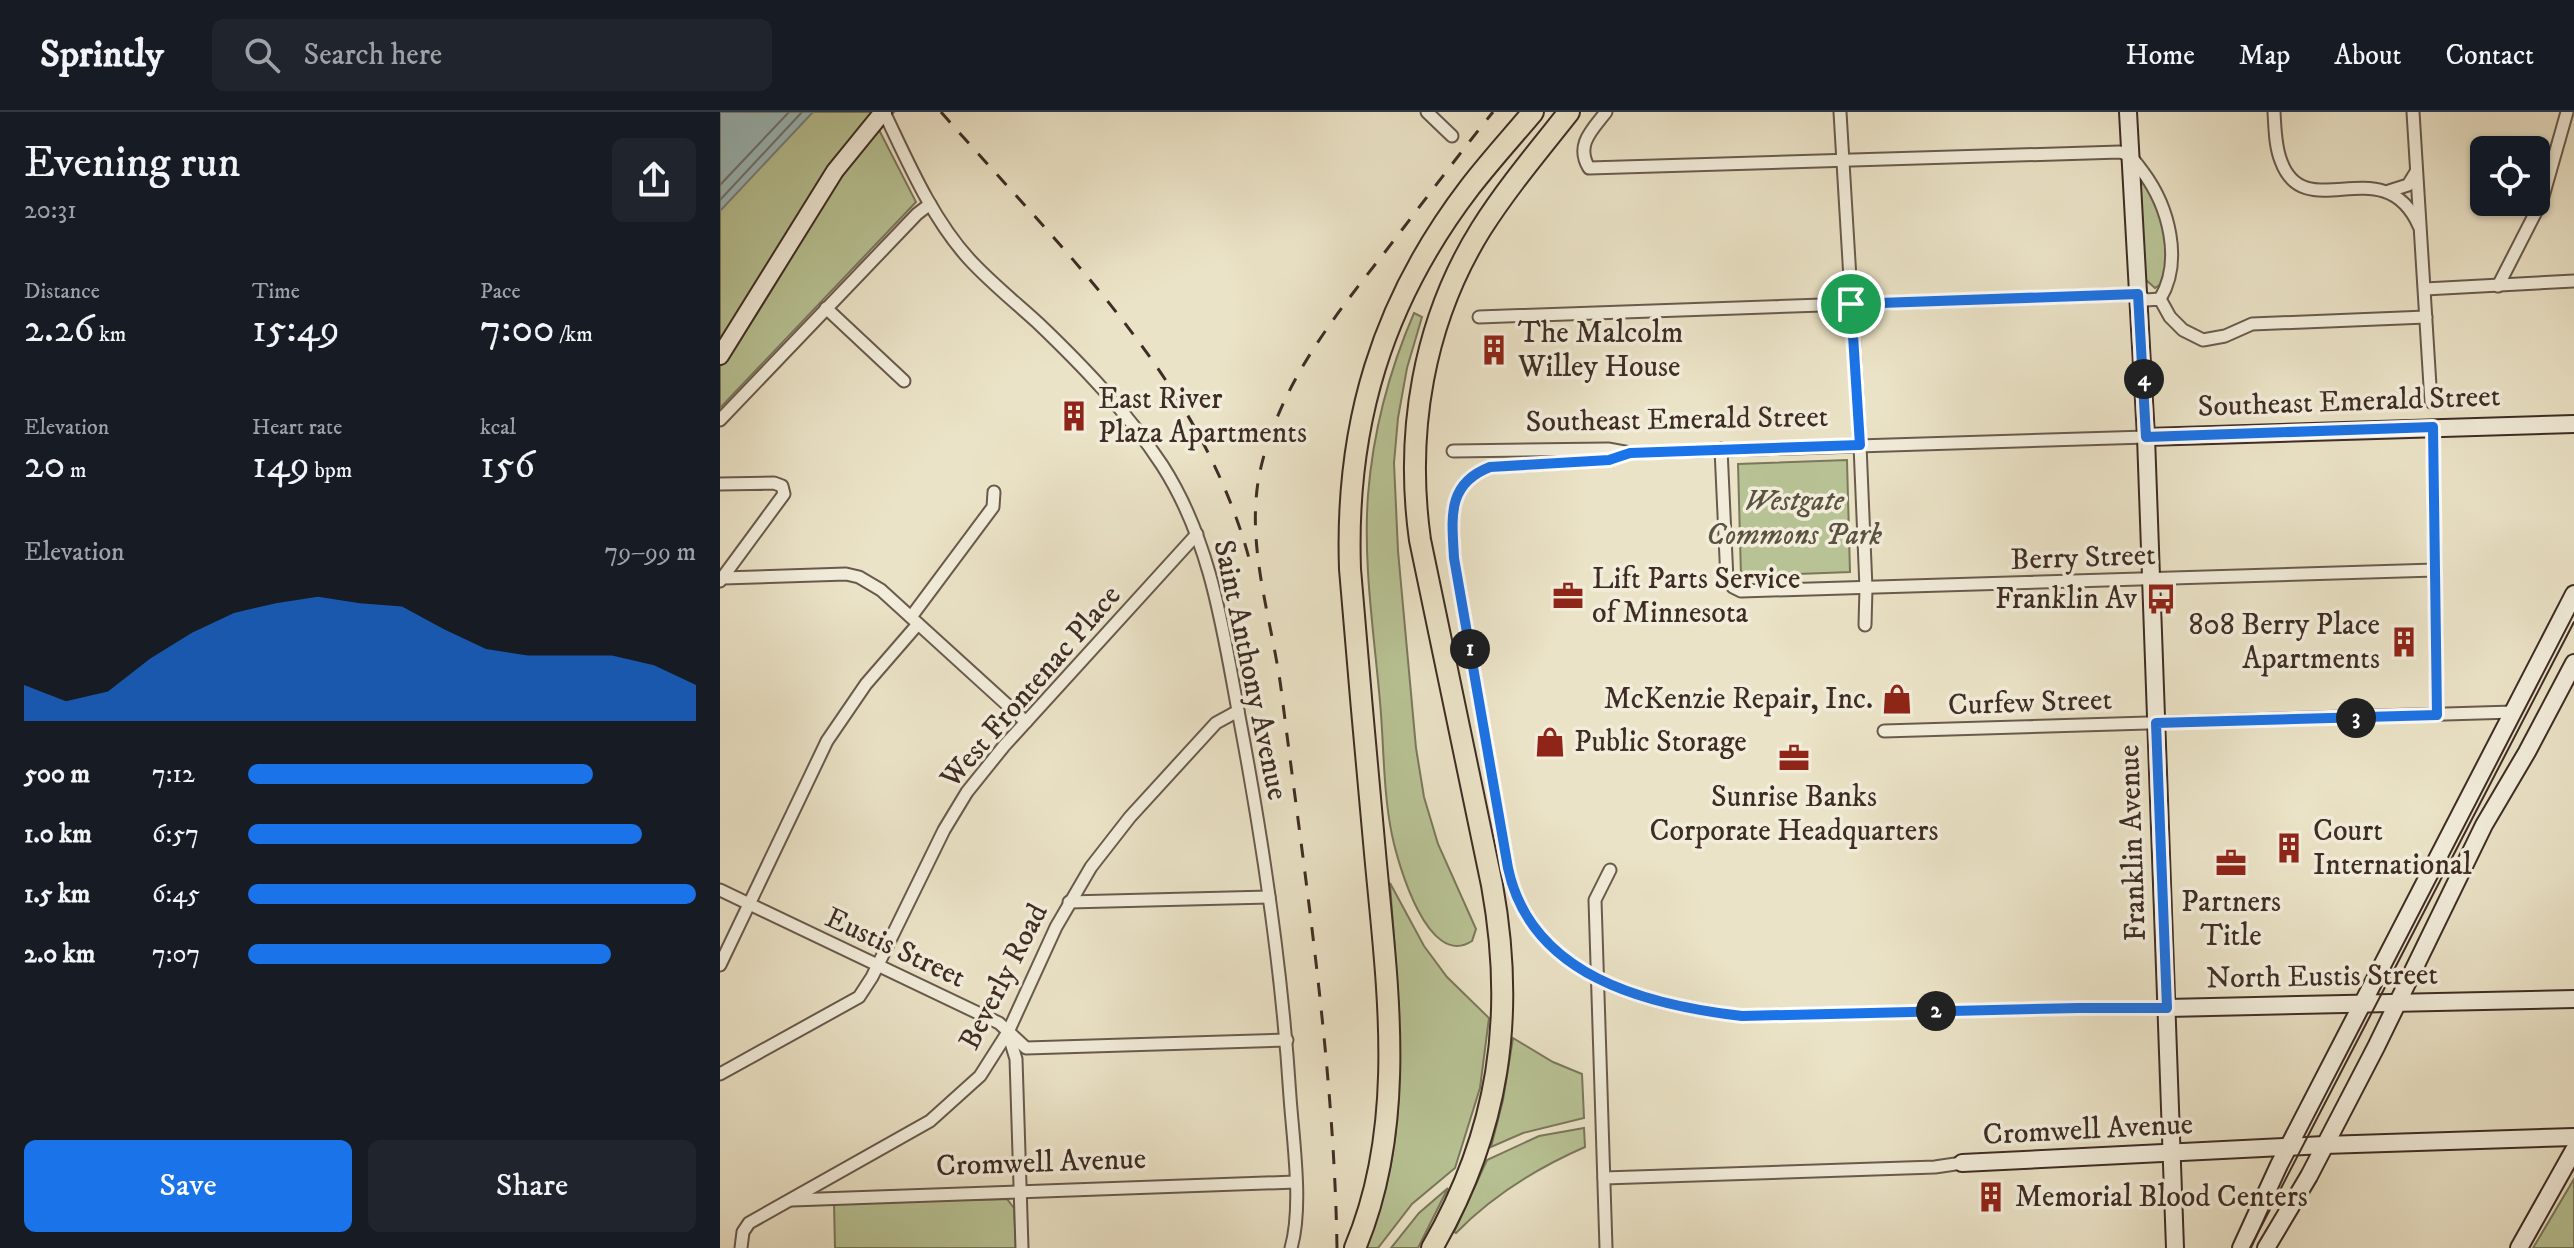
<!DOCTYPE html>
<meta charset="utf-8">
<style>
body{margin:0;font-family:"IM FELL DW Pica",serif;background:#20242c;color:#f1f3f6;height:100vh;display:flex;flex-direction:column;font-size:30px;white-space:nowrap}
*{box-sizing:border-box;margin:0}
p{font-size:26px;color:#9ea1a6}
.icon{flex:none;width:44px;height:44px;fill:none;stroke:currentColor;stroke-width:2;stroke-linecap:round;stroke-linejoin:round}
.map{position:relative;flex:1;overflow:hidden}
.details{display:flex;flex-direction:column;background:#171b24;width:720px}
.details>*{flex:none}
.fabs{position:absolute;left:1750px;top:24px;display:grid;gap:16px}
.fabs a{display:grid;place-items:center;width:80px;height:80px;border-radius:12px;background:#171b24;box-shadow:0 2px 6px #0004;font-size:40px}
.pin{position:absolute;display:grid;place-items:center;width:68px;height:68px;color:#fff;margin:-34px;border:4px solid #fff;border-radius:50%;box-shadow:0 2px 8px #0007}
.km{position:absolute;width:40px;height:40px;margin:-20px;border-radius:50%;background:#222;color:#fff;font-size:22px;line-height:40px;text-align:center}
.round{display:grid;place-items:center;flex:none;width:84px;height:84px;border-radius:12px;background:#20242c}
.overview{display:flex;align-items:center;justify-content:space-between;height:136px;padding:0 24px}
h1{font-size:44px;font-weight:600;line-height:60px}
.metrics{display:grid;grid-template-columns:repeat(3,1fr);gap:12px;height:136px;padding:8px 24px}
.metrics div{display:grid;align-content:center}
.metrics b{font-size:40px;font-weight:600}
.metrics small{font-size:22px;font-weight:400}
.metrics p{font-size:22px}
.chart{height:224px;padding:16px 24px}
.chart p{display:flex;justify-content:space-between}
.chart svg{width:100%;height:144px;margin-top:8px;fill:#1a73e8;opacity:.7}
.action{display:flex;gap:16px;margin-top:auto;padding:16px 24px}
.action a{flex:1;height:92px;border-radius:12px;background:#1a73e8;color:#fff;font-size:32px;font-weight:600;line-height:92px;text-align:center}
.action a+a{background:#20242c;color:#f1f3f6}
ul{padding:0 24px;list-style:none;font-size:26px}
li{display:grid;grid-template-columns:128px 96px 1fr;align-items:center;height:60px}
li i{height:20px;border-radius:10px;background:#1a73e8}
header{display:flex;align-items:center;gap:48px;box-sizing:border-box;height:112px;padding:0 40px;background:#171b24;border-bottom:2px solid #363941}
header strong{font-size:38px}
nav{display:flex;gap:44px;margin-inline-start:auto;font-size:28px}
.search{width:560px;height:72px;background:#20242c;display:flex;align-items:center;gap:20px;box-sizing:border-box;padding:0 28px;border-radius:12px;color:#9ea1a6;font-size:30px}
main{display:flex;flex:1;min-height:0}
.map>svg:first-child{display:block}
.green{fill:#b8c395;stroke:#7b785d;stroke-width:2}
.water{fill:#9cbcbf;stroke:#768281;stroke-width:2}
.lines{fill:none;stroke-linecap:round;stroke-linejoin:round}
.shore{stroke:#6d7472;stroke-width:2}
.street-casing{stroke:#695a4e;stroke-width:15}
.secondary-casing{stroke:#3e2c25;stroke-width:20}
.highway-casing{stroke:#3e2c25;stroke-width:24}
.street{stroke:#f2eddb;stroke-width:11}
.secondary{stroke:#f2eddb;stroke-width:16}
.highway{stroke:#ebe3c7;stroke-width:20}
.tram{stroke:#3e2c25;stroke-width:2}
.rail{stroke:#3e2c25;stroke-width:3;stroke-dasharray:14 14;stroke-linecap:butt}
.route-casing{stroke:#fff;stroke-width:16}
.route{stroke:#1a73e8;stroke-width:10}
.labels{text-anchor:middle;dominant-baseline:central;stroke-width:7;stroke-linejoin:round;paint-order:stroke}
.poi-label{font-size:30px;fill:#3e2c25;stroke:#f2eddb;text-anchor:start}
.street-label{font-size:30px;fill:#3e2c25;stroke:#f2eddb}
.park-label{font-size:30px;font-style:italic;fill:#5c5241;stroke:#f2eddb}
</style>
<header>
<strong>Sprintly</strong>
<div class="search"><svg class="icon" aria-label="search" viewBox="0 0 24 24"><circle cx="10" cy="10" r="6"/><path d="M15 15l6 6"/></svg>Search here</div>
<nav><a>Home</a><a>Map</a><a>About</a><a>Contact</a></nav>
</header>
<main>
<section class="details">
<div class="overview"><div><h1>Evening run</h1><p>20:31</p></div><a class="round"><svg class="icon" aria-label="share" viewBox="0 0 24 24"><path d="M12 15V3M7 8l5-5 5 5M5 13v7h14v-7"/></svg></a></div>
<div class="metrics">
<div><p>Distance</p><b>2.26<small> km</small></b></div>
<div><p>Time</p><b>15:49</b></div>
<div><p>Pace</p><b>7:00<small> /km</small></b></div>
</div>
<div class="metrics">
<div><p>Elevation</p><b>20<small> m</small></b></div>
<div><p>Heart rate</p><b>149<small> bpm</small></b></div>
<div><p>kcal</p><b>156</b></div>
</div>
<div class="chart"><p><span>Elevation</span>79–99 m</p>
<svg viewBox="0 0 160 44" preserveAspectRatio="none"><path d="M0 44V33L10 38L20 35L30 25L40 17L50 11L60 8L70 6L80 8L90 9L100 16L110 22L120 24L130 24L140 24L150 27L160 33V44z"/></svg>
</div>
<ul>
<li><b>500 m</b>7:12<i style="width:77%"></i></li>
<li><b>1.0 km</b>6:57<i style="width:88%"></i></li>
<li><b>1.5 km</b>6:45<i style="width:100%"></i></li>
<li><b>2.0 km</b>7:07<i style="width:81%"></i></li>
</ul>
<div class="action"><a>Save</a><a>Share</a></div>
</section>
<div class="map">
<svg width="1854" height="1136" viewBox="0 0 1854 1136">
<rect width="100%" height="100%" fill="#ebe3c7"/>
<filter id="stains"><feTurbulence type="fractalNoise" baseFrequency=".0025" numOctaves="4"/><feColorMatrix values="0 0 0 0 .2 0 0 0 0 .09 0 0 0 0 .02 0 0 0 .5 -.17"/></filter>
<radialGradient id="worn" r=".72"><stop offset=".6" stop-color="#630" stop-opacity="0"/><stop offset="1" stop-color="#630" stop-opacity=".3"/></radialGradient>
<g class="green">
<polygon points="86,0 174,0 158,16 196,90 0,296 0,95"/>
<path d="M1425,71c12,20 39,91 10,105l-9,-8 -8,-92 1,-4z"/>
<path d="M694,201l8,4 -15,51 -9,50 -4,45 4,88 18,197 8,49 14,47 38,85 -4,12c-44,29 -74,-77 -80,-106 -9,-43 -8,-90 -12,-133 -6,-69 -17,-138 -12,-207 5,-63 21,-124 46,-182z"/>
<polygon points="1127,348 1130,460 1021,464 1018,352"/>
<path d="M670,771l34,63 23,31 42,41 -9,70 -25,80 -43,36 -34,44h-12c50,-116 32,-243 24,-365z"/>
<polygon points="793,926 833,950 862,962 864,1006 803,1021 771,1035 783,988"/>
<path d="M864,1016l1,19c-48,21 -92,48 -129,86l-2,-1 33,-72 52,-24z"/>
<polygon points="1854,1067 1854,1136 1813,1136"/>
<polygon points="728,1076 698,1136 671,1136 699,1101"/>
<polygon points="287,1087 294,1096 296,1136 115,1136 114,1091"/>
</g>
<polygon class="water" points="0,0 93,0 0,99"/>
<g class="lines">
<g class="shore">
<polyline points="0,73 69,0"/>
<polyline points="0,88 82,0"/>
</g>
<g class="street-casing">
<g id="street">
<path d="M164,0c24,50 47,105 85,147 21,23 46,43 69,64 46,44 89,89 124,142 49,76 61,165 77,251 24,126 43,253 51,381 3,43 13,110 1,151"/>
<polyline points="707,0 732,24"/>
<path d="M886,0c-14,18 -31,33 -17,56l531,-16c12,3 16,11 23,20 26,35 40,89 17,127"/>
<polyline points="1120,0 1140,333 1146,476 1145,513"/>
<path d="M1554,0c1,16 1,34 7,49 24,67 103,-14 138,65"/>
<polyline points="1693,0 1711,290"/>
<polyline points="1669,79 1688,73 1696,60"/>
<polyline points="1778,174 1822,88 1847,0"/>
<polyline points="1705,177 1854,169"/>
<polyline points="106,196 184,269"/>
<polyline points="759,205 1418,182 1426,188 1440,187 1450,205 1463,218 1483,228 1505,224 1532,212 1706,205"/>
<polyline points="0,308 197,102 210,92"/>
<polyline points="1713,315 1717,603"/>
<polyline points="1001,337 1007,468 1013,475 1021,479 1715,458"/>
<polyline points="733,339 888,337 910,341 1426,325"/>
<path d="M910,341l-21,7 -119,7c-44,17 -38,51 -36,91l54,310c24,109 138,137 234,148l337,-8h88"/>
<polyline points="0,372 54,371 62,374 64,382 0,469"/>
<polyline points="3,466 126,462 139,465 161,478 306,610"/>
<polyline points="191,505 273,395 274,380"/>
<polyline points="1164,619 1793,600"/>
<polyline points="0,778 279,911 306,936 567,928"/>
<polyline points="349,790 549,785"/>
<polyline points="0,853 107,629 146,572 198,512"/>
<polyline points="288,921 296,947 302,1136"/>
<polyline points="0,962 139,885 152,865 224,718 247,680 284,634 477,422"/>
<polyline points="884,1066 1215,1055 1242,1051"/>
<polyline points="72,1088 575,1070"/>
<polyline points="21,1136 23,1120 29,1111 210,1009 260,964 288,920 336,815 371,755 410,705 496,611 518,599"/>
<polyline points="886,1136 875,788 890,758"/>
</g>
</g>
<g class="secondary-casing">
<g id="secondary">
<polyline points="1408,0 1426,325 1455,1136"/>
<polyline points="0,244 115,59 163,0"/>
<polyline points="1426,325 1854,312"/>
<polyline points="1447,896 1854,887"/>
<polyline points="1242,1051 1604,1033 1854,1025"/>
<polyline points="1521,1136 1559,1053 1854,482"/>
<polyline points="1546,1136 1589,1064 1656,935 1764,713 1807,640 1854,551"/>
<polyline points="1799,1136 1854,1038"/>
</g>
</g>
<g class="highway-casing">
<g id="highway">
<path d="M635,1136c53,-125 32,-264 20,-395 -9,-95 -17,-189 -25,-284 -5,-144 32,-267 120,-382 20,-26 42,-50 63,-75"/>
<path d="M712,1136c67,-116 84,-231 60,-363l-72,-345c-15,-107 3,-218 61,-311 26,-41 58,-79 88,-117"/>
</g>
</g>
<use href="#street" class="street"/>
<use href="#secondary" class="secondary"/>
<use href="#highway" class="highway"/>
<polyline class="tram" points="1530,1136 1854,510"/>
<g class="rail">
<path d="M221,0c120,137 261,268 309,450"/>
<path d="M617,1136c-3,-185 -32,-369 -55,-552 -9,-76 -39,-153 -21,-229 20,-84 72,-149 124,-215 36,-47 71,-94 108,-140"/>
</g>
</g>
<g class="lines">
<g class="route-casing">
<path id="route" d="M1418,182l8,143 287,-10 4,288 -281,8 11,285h-88l-337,8c-96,-11 -211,-40 -234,-148l-54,-310c-2,-40 -8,-74 36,-91l119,-7 21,-7 230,-8 -9,-141z"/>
</g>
<use href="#route" class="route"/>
</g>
<defs>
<g id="building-bare" transform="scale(2.4)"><path d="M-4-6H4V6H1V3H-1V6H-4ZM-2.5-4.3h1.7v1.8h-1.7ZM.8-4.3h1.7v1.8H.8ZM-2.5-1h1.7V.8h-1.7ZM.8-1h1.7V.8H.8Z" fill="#8f2418" stroke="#f2eddb" stroke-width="2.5" paint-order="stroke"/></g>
<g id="office-bare" transform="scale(2.4)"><path d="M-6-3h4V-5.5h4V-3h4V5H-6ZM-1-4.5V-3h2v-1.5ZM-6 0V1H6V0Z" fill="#8f2418" stroke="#f2eddb" stroke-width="2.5" paint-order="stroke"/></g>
<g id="bus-bare" transform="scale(2.4)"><path d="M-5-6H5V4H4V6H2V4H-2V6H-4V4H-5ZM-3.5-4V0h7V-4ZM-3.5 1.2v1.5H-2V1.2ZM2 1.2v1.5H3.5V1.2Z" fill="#8f2418" stroke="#f2eddb" stroke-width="2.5" paint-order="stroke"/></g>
<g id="shop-bare" transform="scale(2.4)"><path d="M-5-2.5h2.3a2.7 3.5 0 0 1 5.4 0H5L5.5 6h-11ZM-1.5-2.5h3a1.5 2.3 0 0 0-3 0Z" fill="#8f2418" stroke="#f2eddb" stroke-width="2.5" paint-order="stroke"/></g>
</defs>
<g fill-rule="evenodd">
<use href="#building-bare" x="774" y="238"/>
<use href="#building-bare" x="354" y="304"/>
<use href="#office-bare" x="848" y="484"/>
<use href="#bus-bare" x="1441" y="487"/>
<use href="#building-bare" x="1684" y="530"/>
<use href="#shop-bare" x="1177" y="587"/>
<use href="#shop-bare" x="830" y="630"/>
<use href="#office-bare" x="1074" y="646"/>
<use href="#building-bare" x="1569" y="736"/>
<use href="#office-bare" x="1511" y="751"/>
<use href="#building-bare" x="1271" y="1085"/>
</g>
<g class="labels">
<g class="poi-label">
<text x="798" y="221">The Malcolm<tspan x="798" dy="34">Willey House</tspan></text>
<text x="378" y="287">East River<tspan x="378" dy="34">Plaza Apartments</tspan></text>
<text x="872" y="467">Lift Parts Service<tspan x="872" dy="34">of Minnesota</tspan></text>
<text x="1417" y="487" text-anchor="end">Franklin Av</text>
<text x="1660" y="513" text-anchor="end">808 Berry Place<tspan x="1660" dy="34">Apartments</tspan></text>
<text x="1153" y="587" text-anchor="end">McKenzie Repair, Inc.</text>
<text x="854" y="630">Public Storage</text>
<text x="1074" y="685" text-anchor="middle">Sunrise Banks<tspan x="1074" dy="34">Corporate Headquarters</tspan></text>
<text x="1593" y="719">Court<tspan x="1593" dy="34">International</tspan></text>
<text x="1511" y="790" text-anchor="middle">Partners<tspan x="1511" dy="34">Title</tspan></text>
<text x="1295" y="1085">Memorial Blood Centers</text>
</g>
<g class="street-label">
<text transform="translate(1629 290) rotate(-2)">Southeast Emerald Street</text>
<text transform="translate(957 308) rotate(-1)">Southeast Emerald Street</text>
<text transform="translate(1363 446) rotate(-2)">Berry Street</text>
<text transform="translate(530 558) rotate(78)">Saint Anthony Avenue</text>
<text transform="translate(311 575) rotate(-49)">West Frontenac Place</text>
<text transform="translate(1310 591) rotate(-2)">Curfew Street</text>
<text transform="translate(1413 731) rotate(-92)">Franklin Avenue</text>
<text transform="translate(175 836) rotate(25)">Eustis Street</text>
<text transform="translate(284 865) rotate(-63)">Beverly Road</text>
<text transform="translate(1602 865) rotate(-1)">North Eustis Street</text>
<text transform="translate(1368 1018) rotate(-3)">Cromwell Avenue</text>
<text transform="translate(321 1051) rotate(-2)">Cromwell Avenue</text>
</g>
<g class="park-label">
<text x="1074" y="389">Westgate<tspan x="1074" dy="34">Commons Park</tspan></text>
</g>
</g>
<rect width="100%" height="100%" filter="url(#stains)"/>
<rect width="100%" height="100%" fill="url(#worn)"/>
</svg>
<div class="fabs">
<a><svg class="icon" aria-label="locate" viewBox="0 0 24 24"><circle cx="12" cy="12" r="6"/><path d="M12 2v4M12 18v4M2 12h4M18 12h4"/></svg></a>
</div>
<div class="pin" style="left:1131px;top:192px;background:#1e9e55"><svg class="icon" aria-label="arrive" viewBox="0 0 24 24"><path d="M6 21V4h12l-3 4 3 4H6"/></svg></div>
<b class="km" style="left:750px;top:537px">1</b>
<b class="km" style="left:1216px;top:899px">2</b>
<b class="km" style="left:1636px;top:606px">3</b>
<b class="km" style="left:1424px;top:267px">4</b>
</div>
</main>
